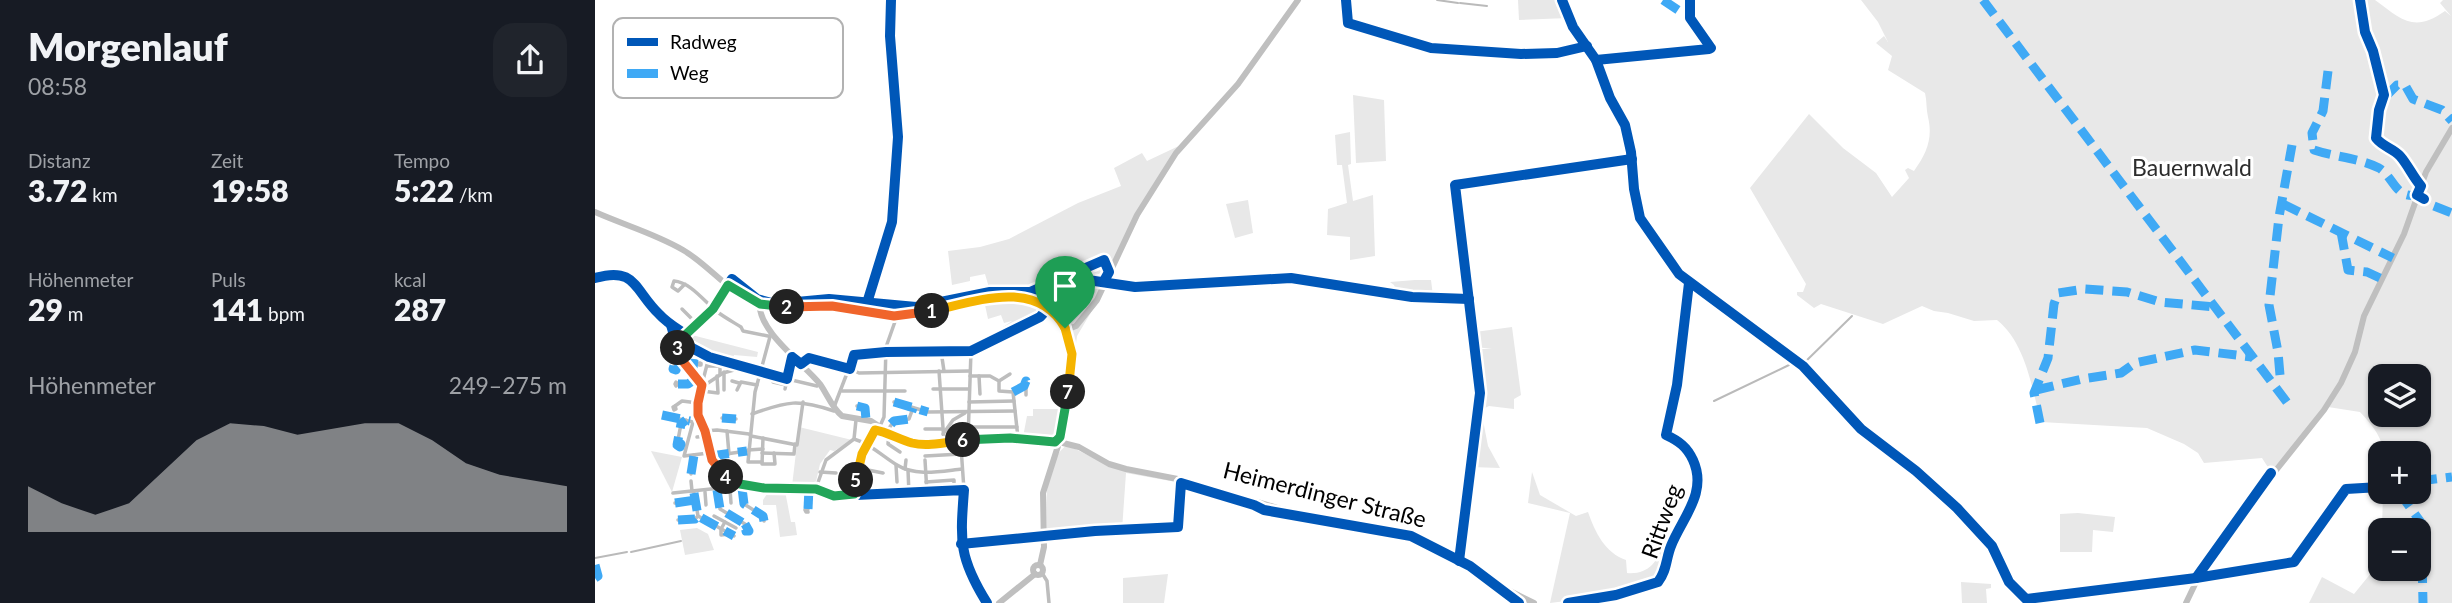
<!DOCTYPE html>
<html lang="de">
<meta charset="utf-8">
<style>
body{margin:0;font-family:Lato,sans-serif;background:#20242c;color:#f1f3f6;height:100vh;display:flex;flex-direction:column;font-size:26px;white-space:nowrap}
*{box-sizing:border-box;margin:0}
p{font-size:23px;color:#9ea1a6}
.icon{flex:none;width:38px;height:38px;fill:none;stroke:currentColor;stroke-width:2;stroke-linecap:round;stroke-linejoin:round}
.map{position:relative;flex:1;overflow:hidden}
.side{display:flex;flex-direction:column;background:#171b24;width:595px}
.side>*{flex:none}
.fabs{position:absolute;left:1773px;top:364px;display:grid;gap:14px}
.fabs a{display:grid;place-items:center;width:63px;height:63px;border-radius:14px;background:#171b24;box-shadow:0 2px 5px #0004;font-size:35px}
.pin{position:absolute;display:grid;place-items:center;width:60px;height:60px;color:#fff;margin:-72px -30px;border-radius:50% 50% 50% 0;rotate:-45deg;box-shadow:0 0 7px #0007}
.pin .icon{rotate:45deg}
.km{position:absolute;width:35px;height:35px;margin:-18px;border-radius:50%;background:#222;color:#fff;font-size:19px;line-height:35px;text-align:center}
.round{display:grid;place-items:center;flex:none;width:74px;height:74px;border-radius:21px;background:#20242c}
.overview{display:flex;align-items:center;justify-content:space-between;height:119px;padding:0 28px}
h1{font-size:38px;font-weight:800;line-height:52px}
.figures{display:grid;grid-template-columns:repeat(3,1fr);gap:10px;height:119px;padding:7px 28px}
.figures div{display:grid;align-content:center}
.figures b{font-size:30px;font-weight:800}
.figures small{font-size:19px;font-weight:400}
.figures p{font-size:19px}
.chart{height:196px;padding:14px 28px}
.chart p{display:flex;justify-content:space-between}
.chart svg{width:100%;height:126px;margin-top:7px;fill:#adaeaf;opacity:.7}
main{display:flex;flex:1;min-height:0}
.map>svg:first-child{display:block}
.green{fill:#e8e8e8;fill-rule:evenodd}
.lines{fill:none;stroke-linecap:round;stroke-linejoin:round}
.stream{stroke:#bababa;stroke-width:2}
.street{stroke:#bdbdbd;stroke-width:3.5}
.secondary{stroke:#bfbfbf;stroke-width:6}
.quiet{stroke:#3fa9f5;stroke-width:9;stroke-dasharray:18 9;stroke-linecap:butt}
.cycleway-casing{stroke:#fff;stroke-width:15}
.cycleway{stroke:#0057b8;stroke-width:10}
.split-1-casing{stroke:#fff;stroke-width:14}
.split-2-casing{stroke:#fff;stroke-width:14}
.split-3-casing{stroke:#fff;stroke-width:14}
.split-4-casing{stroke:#fff;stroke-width:14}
.split-5-casing{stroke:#fff;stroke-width:14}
.split-6-casing{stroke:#fff;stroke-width:14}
.split-7-casing{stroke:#fff;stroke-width:14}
.split-8-casing{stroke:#fff;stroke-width:14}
.split-1{stroke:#f5b400;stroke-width:9}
.split-2{stroke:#f0652b;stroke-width:9}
.split-3{stroke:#22a559;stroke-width:9}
.split-4{stroke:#f0652b;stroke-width:9}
.split-5{stroke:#22a559;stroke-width:9}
.split-6{stroke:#f5b400;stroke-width:9}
.split-7{stroke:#22a559;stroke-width:9}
.split-8{stroke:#f5b400;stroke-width:9}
.labels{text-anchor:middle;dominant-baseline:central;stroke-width:6;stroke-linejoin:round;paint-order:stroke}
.park-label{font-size:23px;fill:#2d2d2d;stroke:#fff}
.street-label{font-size:23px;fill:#000;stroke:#fff}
.key{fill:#fff;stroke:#b2b2b2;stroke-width:2}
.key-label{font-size:19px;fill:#000}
</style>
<main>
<section class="side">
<div class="overview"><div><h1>Morgenlauf</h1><p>08:58</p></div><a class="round"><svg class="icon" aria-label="share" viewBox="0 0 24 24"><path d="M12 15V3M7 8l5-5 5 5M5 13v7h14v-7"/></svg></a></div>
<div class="figures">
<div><p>Distanz</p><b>3.72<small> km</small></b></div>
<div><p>Zeit</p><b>19:58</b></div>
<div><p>Tempo</p><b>5:22<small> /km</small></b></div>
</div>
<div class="figures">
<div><p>Höhenmeter</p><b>29<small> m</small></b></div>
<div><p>Puls</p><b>141<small> bpm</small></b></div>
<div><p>kcal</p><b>287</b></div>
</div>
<div class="chart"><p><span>Höhenmeter</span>249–275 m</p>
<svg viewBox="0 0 160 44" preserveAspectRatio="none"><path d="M0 44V28L10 34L20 38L30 34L40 23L50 12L60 6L70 7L80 10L90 8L100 6L110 6L120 12L130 20L140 24L150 26L160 28V44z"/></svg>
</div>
</section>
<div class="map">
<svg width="1857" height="603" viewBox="0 0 1857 603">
<rect width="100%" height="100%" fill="#fff"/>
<g class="green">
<polygon points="923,0 967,0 973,18 924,20"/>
<path d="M1266,0h514c27,20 39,33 70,11l6,5 -11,-13 3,-3h9v603h-143l13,-26 32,17 26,-32v7h39v-39l-37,-1 1,-37h36v-39h-36c0,-16 -12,-29 -23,-41l-32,-5 -57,65 -9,-14 -58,5 -6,-10 -14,-9 -37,-16 -106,-6c-9,-33 -15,-79 -44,-102l-23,1 -26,-8 -14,-2 -12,-5 -39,18 -62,-20 -7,4 -17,-13v-3h6l3,-8 -56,-96 59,-74 34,34 33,25 16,24 17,-19 -4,-8 3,-2 6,3c13,-18 19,-33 14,-54 -2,-8 -1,-16 -3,-24l-37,-23 4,-14 -16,-13 8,-7 4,6 -10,-20zM1785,376h39v39h-39z"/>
<polygon points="758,95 789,100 791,161 761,163"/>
<polygon points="755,132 756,164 753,165 758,201 778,195 780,256 755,260 755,237 732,235 733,209 752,203 747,165 742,165 740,135"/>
<path d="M588,144l-28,41 -48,97h2l-32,54 -7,54 -1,-50 3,-10 -7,-2 1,-3c-10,-17 -23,-22 -41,-26l19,9v3l-38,22 -3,-6 9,-6 -8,2 -3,-8 -13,4 -3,-14 -26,6 -5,-12 36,-8 -5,-17 -15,3v4l-18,4 -4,-34 32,-4 29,-8 69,-36 43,-17 -7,-18 28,-15 5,8z"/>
<polygon points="653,200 658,233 640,238 631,204"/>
<polygon points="820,280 836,280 838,296 802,293 799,285 795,282"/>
<polygon points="917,327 926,395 919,399 919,409 894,406 886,410 893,446 905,468 876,467 886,395 890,393 886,391 881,351 882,349 897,349 881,347 880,332"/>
<polygon points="93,334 163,352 162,357 139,355 137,362 116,356 87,342"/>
<polygon points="438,409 469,409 462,438 459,439 457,439 459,437 449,435 448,437 428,437 432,416 438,416"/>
<polygon points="204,427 257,440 239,451 235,450 225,464 220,486 197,486"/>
<path d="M472,445l37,18 57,13 103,29v5l-77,-26 -61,-11 -4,57 -75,4c-1,-26 -4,-72 20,-89z"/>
<polygon points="56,451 87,457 77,492"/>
<path d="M937,472l8,23 36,21 12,-4c7,20 17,41 38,48l1,13c20,2 32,-11 35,-29h7l-5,27 -6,9 -51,16 -57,7 20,-90 -42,-10z"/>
<polygon points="174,491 190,491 196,522 200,522 202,535 185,537 181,505 168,505 168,500"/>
<polygon points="1483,513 1520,517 1518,532 1498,530 1497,552 1465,552 1465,514"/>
<polygon points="102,528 113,534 119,550 90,555 85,530"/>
<polygon points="573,574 569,603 528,603 528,578"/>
<polygon points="1366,582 1396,584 1396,588 1391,589 1392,603 1367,603"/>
</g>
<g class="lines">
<g class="stream">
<polyline points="842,0 863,3"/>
<polyline points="865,3 892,6"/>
<polyline points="0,279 18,274 35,279"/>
<polyline points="1208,364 1257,316"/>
<polyline points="1119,401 1194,365"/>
<polyline points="1248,409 1268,430 1283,440"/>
<polyline points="1287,443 1321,469"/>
<polyline points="36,552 86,541"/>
<polyline points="0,558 32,552"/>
</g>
<g class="street">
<path d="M90,284l-7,7 -6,-4 2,-6c16,1 30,20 42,30 8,6 17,11 25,16l2,4 25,5"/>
<polyline points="87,309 102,324"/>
<polyline points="346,351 349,371"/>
<rect x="104" y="363" width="2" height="2"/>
<polyline points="207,363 213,358 217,358 251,367 264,373 375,371"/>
<polyline points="91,365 94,363 103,364"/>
<polygon points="79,366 82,367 81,370 78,369"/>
<polyline points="112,366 125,366 125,374"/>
<polyline points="344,371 349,442"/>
<polyline points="375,376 395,376 404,381 404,391 418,392 423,438"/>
<polyline points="384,376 385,394"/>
<polyline points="137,381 144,383"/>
<polyline points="404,381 415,374"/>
<polygon points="81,382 83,384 81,386 80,384"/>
<polyline points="178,382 191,385"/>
<polyline points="83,384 93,384 102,378"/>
<polyline points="107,384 114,357"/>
<polyline points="431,385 431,395"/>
<polyline points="107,387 103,403 103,415 111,432 117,460 130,477 149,485 180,489 221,489 239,496 369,490 366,447 363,445 357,447 355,442"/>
<polyline points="107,387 85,357 84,345 90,334 118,309 132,286"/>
<polyline points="107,387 128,373 146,368 222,386"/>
<polyline points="190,389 197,357"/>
<polyline points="338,389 374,389"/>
<polyline points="129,390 129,372"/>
<polyline points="142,390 146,382 162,385"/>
<polyline points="107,391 123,393 122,376"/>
<polyline points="247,391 310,391"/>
<polyline points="418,392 429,386 431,381 432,384 429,386"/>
<polyline points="299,402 333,412 420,411"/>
<polyline points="374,402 419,401"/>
<polyline points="80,406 87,401 103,403"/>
<polygon points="80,406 81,409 79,410 78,407"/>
<polyline points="262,406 270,408 271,420"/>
<polyline points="239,407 259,355 291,352 376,351 386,346"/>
<path d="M157,414c36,-13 46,-15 82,-3"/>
<polyline points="71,416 98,422 105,420"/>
<polyline points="127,418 141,419"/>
<polyline points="98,422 89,456 114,453"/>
<polyline points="285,426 289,417 291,347 302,316"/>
<polyline points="374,427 422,427"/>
<polyline points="330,429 348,429"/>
<polyline points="110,431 122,430 154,434 156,436 202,445 208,402"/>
<polyline points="132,431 134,454"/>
<polyline points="292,431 299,421 314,419 318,408"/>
<polyline points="294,433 293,444 305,452"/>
<polyline points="348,434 358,420 370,413"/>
<polyline points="102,437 111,436"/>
<polyline points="168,438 167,464 180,464 179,453"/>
<path d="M259,439c17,5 28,17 43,26 19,12 45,6 65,4"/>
<polyline points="373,440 376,351"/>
<polyline points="83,444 86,444 85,447 82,445 86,424 91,420"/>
<polyline points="153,450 168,449"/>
<polyline points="167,453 199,454 200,444"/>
<polyline points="117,456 152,451"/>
<polyline points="330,456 366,454"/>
<polyline points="330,460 332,493"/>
<polyline points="167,462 153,462 160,392 176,333"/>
<polyline points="301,465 302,482"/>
<polyline points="263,468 288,473"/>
<polyline points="310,469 311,460"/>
<polyline points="313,470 314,494"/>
<polyline points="225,472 241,473"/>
<polyline points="96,474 99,455"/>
<polyline points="96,481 97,491"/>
<polyline points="331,482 359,480 359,491"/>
<polyline points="147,488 149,504 168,516 169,521"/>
<polyline points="221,488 231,460 259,439 261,420"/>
<polyline points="135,489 136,503"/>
<polyline points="122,490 125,509 150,524 151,531 154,531 150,524"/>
<polyline points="110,492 111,505"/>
<polyline points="78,493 144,486"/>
<polyline points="99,493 103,516 139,536"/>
<path d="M259,494c0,-21 7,-48 21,-64l8,-1"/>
<polyline points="80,503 99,501"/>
<polygon points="212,509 213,512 211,512 210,510"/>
<polyline points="213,509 214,488"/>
<polyline points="119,516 141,528"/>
<polyline points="83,520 100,519 103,516"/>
<polyline points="130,522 126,529 126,535 134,534"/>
<polyline points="447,573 452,581 454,603"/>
<path d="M973,603c24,-3 68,-8 89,-20 11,-7 9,-23 12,-34 10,-29 38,-52 25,-85 -5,-15 -13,-23 -28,-29"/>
</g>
<g class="secondary">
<path d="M0,212c29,13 61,22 88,38 28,16 50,49 83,56 21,4 43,-1 64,0 27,2 52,12 79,9 32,-3 62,-16 94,-19 86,-5 70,88 57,143"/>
<path d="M165,304c-3,26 45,61 60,80 7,10 12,24 22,32l29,5 20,13 27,10 89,-6 48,4"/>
<polyline points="471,330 481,326 502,300 542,215 581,153 643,84 703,0"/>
<polyline points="468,443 484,447 514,464 531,469 593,481 686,509 815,533 864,556 909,588 939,603"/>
<polyline points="445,565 449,547 448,493 463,446"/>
<circle cx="443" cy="570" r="5"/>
<polyline points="404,603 440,574"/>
<polyline points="1591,603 1603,578 1615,560 1678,474 1729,410 1746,383 1760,352 1769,316 1809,234 1831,172 1857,128"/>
</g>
<g class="quiet">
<polyline points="1068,0 1095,18"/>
<polyline points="1388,0 1697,409"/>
<path d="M1733,71l-5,40 -11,22 2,17c21,7 45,8 65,18 15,9 16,31 38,27"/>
<polyline points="1789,95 1793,94 1802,85 1810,85 1818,99 1847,110 1857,121"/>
<polyline points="1688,204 1798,258"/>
<polyline points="1839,206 1857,213"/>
<polyline points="1746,232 1753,270 1772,272 1787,279"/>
<polyline points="91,365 94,363 103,364"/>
<polygon points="79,366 82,367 81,370 78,369"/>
<polyline points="1685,375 1683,352 1674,305 1684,217 1697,145"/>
<polyline points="83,384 93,384 102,378"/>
<polyline points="1441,390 1487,379 1526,373 1540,363 1600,350 1657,357"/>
<polyline points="418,392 429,386 431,381 432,384 429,386"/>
<polyline points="299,402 333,412"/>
<polyline points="262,406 270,408 271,420"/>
<polyline points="67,415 95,421"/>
<polyline points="127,418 141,419"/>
<polyline points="1445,423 1439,393 1453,358 1459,304 1463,293 1490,289 1532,292 1565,302 1620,307"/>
<polyline points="296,424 299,421 314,419 318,408"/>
<polyline points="83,444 86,444 85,447 82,445 86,424 91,420"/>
<polyline points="116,456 152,451"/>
<polyline points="96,474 99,455"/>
<polyline points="1824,481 1857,477"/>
<polyline points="147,488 149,504 168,516 169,521"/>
<polyline points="122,490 125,509 150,524 151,531 154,531 150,524"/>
<polyline points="1804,492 1827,524 1830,535 1827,557 1828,603"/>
<polyline points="99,493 103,516 139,536"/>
<polyline points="80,503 100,500"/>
<polyline points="213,509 214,488"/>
<polyline points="83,520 100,519 103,516"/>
<polyline points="0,565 3,576 0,578"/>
</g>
<g class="cycleway-casing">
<g id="cycleway">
<polyline points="751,0 753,23 836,48 926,54 962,53 992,46"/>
<polyline points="967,0 978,27 1001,60 1015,98 1030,125 1036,152 1039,189 1045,218 1084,274 1208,366 1266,429 1321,471 1362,508 1397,546 1414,582 1435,603"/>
<path d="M1765,0l5,32 8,19 11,44 -5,15 -3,28c7,9 17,10 24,18 8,9 13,21 21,30l-4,9 7,4"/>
<polyline points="1001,60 1114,49 1116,48 1095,18 1095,0"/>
<path d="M0,278c41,-12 39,12 64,36 7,8 17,14 26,20l28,-25 19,-30 25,20 18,5 54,-5 87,8 74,-15h40l74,-32 5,12 -5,9"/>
<polyline points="272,303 297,222 303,137 295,36 296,0"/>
<polyline points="76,325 80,339 114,357 192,379 197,357 206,364 214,358 255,369 259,355 291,352 376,351 445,317 469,291 493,280 540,287 696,278 817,297 874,299"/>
<path d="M221,489l18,7 130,-6c-4,52 -5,68 23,113"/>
<polyline points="366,544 500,531 583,527 586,483 659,505 669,510 816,536 875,566 924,603"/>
<polyline points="864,561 885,393 860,185 1037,159"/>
<polyline points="1601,578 1676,473"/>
<polyline points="1432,599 1601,578 1699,562 1751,489 1785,487"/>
<path d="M973,603l48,-8 42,-13c9,-11 8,-24 13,-36 11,-28 37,-53 22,-86 -6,-13 -14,-19 -27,-25l11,-50 12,-102"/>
</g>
</g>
<use href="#cycleway" class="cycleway"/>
</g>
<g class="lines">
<g class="split-1-casing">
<path id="split-1" d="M337,311c45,-10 105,-33 133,17"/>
</g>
<g class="split-2-casing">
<polyline id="split-2" points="192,307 237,306 299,316 337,311"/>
</g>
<g class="split-3-casing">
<polyline id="split-3" points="83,348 87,338 118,309 133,285 165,304 192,307"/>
</g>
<g class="split-4-casing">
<polyline id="split-4" points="83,348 86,359 107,385 103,403 103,415 110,431 117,460 131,477"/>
</g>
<g class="split-5-casing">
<polyline id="split-5" points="131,477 145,484 169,488 221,489 239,496 259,494 261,480"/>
</g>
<g class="split-6-casing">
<path id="split-6" d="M261,480l6,-26 13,-24c12,2 23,9 37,13 16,4 35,-1 51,-3"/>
</g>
<g class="split-7-casing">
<polyline id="split-7" points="368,440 415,438 460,442 465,437 473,392"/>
</g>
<g class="split-8-casing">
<polyline id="split-8" points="470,328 477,354 473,392"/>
</g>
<use href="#split-1" class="split-1"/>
<use href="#split-2" class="split-2"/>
<use href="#split-3" class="split-3"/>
<use href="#split-4" class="split-4"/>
<use href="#split-5" class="split-5"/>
<use href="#split-6" class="split-6"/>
<use href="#split-7" class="split-7"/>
<use href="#split-8" class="split-8"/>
</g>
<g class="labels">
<g class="park-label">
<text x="1597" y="167">Bauernwald</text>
</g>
<g class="street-label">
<text transform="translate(730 494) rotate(14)">Heimerdinger Straße</text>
<text transform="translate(1066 521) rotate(-70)">Rittweg</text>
</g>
</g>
<rect x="18" y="18" width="230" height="80" rx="10" class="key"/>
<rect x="32" y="38" width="31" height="8" fill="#0057b8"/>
<rect x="32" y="69" width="31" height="9" fill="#3fa9f5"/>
<g class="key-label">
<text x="75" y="49">Radweg</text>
<text x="75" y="80">Weg</text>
</g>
</svg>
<div class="fabs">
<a><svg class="icon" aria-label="layers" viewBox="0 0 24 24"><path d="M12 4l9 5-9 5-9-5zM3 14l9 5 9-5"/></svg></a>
<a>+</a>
<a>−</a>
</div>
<div class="pin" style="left:470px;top:328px;background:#1e9e55"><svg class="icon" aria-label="arrive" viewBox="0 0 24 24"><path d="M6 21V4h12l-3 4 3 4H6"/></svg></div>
<b class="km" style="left:337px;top:311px">1</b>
<b class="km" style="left:192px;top:307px">2</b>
<b class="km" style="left:83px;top:348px">3</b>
<b class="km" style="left:131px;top:477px">4</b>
<b class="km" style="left:261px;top:480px">5</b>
<b class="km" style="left:368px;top:440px">6</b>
<b class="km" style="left:473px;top:392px">7</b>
</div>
</main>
